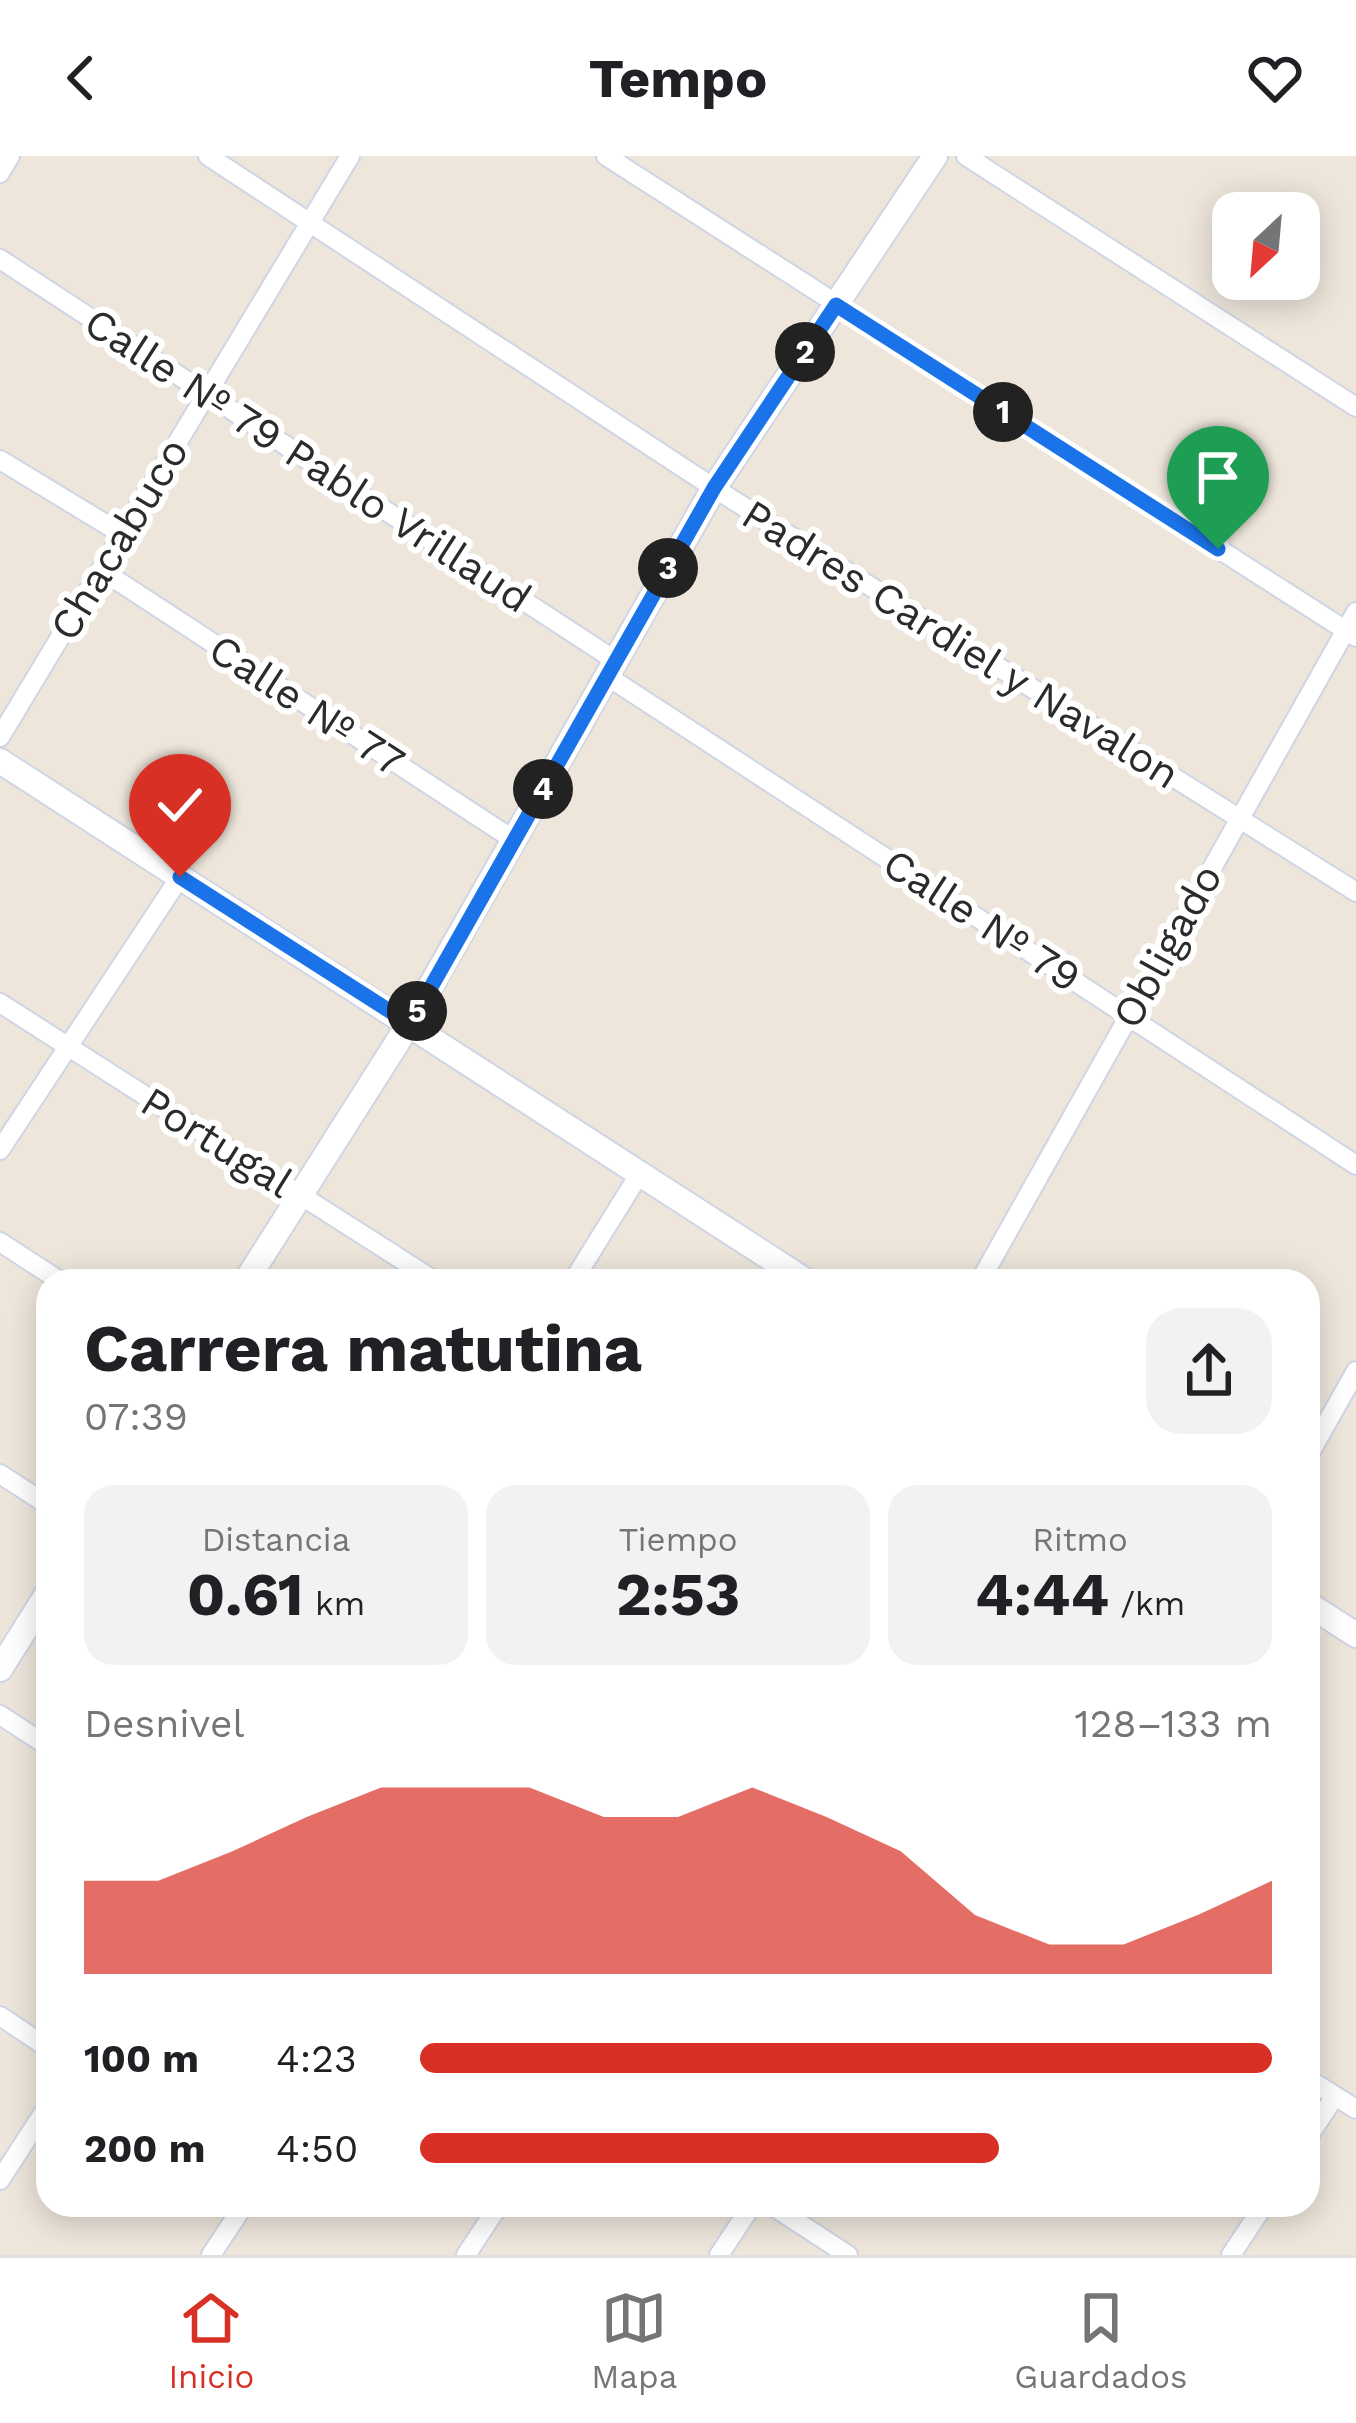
<!DOCTYPE html>
<html lang="es">
<meta charset="utf-8">
<style>
body{margin:0;font-family:"Work Sans",sans-serif;background:#f2f2f2;color:#202124;height:100vh;display:flex;flex-direction:column;font-size:45px;white-space:nowrap}
*{box-sizing:border-box;margin:0}
p{font-size:39px;color:#757577}
.icon{flex:none;width:66px;height:66px;fill:none;stroke:currentColor;stroke-width:2;stroke-linecap:round;stroke-linejoin:round}
.map{position:relative;flex:1;overflow:hidden}
.details{position:absolute;left:36px;top:1113px;width:1284px;height:948px;display:flex;flex-direction:column;background:#fff;border-radius:36px;box-shadow:0 6px 30px #0003}
.details>*{flex:none}
.needle{width:78px;rotate:206deg}
.buttons{position:absolute;left:1212px;top:36px;display:grid;gap:24px}
.buttons a{display:grid;place-items:center;width:108px;height:108px;border-radius:24px;background:#fff;box-shadow:0 6px 30px #0003;font-size:60px}
.pin{position:absolute;display:grid;place-items:center;width:102px;height:102px;color:#fff;margin:-123px -51px;border-radius:50% 50% 50% 0;rotate:-45deg;box-shadow:0 0 12px #0007}
.pin .icon{rotate:45deg}
.km{position:absolute;width:60px;height:60px;margin:-30px;border-radius:50%;background:#222;color:#fff;font-size:33px;line-height:60px;text-align:center}
.round{display:grid;place-items:center;flex:none;width:126px;height:126px;border-radius:36px;background:#f2f2f2}
.summary{display:flex;align-items:center;justify-content:space-between;height:204px;padding:0 48px}
h1{font-size:66px;font-weight:700;line-height:90px}
.metrics{display:grid;grid-template-columns:repeat(3,1fr);gap:18px;height:204px;padding:12px 48px}
.metrics div{display:grid;align-content:center;border-radius:30px;background:#f2f2f2;text-align:center}
.metrics b{font-size:60px;font-weight:700}
.metrics small{font-size:33px;font-weight:400}
.metrics p{font-size:33px}
.chart{height:336px;padding:24px 48px}
.chart p{display:flex;justify-content:space-between}
.chart svg{width:100%;height:216px;margin-top:12px;fill:#d93025;opacity:.7}
ul{padding:0 48px;list-style:none;font-size:39px}
li{display:grid;grid-template-columns:192px 144px 1fr;align-items:center;height:90px}
li i{height:30px;border-radius:15px;background:#d93025}
header{display:flex;justify-content:space-between;align-items:center;height:156px;padding:0 48px;background:#fff;font-size:54px;font-weight:700}
.dock{display:flex;justify-content:space-around;align-items:center;height:168px;border-top:3px solid #e0e0e0;background:#fff;font-size:33px;color:#757577}
.dock a{display:grid;justify-items:center;gap:6px}
.dock .selected{color:#d93025}
.map>svg:first-child{display:block}
.lines{fill:none;stroke-linecap:round;stroke-linejoin:round}
.minor-casing{stroke:#d0d5e5;stroke-width:22}
.tertiary-casing{stroke:#d0d5e5;stroke-width:28}
.minor{stroke:#fff;stroke-width:18}
.tertiary{stroke:#fff;stroke-width:24}
.route-casing{stroke:#fff;stroke-width:24}
.route{stroke:#1a73e8;stroke-width:15}
.labels{text-anchor:middle;dominant-baseline:central;stroke-width:12;stroke-linejoin:round;paint-order:stroke}
.street-label{font-size:42px;fill:#2b2b2b;stroke:#fff}
</style>
<header><svg class="icon" aria-label="back" viewBox="0 0 24 24"><path d="M15 5l-7 7 7 7"/></svg>Tempo<svg class="icon" aria-label="heart" viewBox="0 0 24 24"><path d="M12 20l-8-8c-3-5 5-10 8-4 3-6 11-1 8 4z"/></svg></header>
<div class="map">
<svg width="1356" height="2099" viewBox="0 0 1356 2099">
<rect width="100%" height="100%" fill="#eee6db"/>
<g class="lines">
<g class="minor-casing">
<g id="minor">
<polyline points="208,0 714,332 1356,736"/>
<polyline points="606,0 1356,481"/>
<polyline points="966,0 1356,251"/>
<polyline points="0,17 10,0"/>
<polyline points="0,103 616,505"/>
<polyline points="0,304 122,378"/>
<polyline points="101,414 514,684"/>
<polyline points="607,520 1356,1009"/>
<polyline points="0,581 350,0"/>
<polyline points="0,847 435,1125"/>
<polyline points="0,994 180,721"/>
<polyline points="0,1086 60,1125"/>
<polyline points="573,1125 640,1017"/>
<polyline points="980,1125 1356,456"/>
<polyline points="1308,1300 1356,1215"/>
<polyline points="0,1318 48,1349"/>
<polyline points="0,1559 48,1590"/>
<polyline points="0,1860 48,1892"/>
<polyline points="1308,1923 1356,1953"/>
<polyline points="1308,1981 1335,1940"/>
<polyline points="0,2024 48,1950"/>
<polyline points="771,2049 848,2099"/>
<polyline points="211,2099 244,2049"/>
<polyline points="466,2099 499,2049"/>
<polyline points="719,2099 752,2049"/>
<polyline points="1231,2099 1264,2049"/>
</g>
</g>
<g class="tertiary-casing">
<g id="tertiary">
<polyline points="0,605 806,1125"/>
<polyline points="246,1125 409,868 714,332 935,0"/>
<polyline points="1308,1448 1356,1479"/>
<polyline points="0,1513 48,1437"/>
</g>
</g>
<use href="#minor" class="minor"/>
<use href="#tertiary" class="tertiary"/>
</g>
<g class="lines">
<g class="route-casing">
<polyline id="route" points="180,721 410,868 714,332 836,149 1218,393"/>
</g>
<use href="#route" class="route"/>
</g>
<g class="labels">
<g class="street-label">
<text transform="translate(308 304) rotate(33)">Calle Nº 79 Pablo Vrillaud</text>
<text transform="translate(119 383) rotate(-59)">Chacabuco</text>
<text transform="translate(961 488) rotate(32)">Padres Cardiel y Navalon</text>
<text transform="translate(307 549) rotate(33)">Calle Nº 77</text>
<text transform="translate(982 764) rotate(33)">Calle Nº 79</text>
<text transform="translate(1167 790) rotate(-61)">Obligado</text>
<text transform="translate(217 986) rotate(32)">Portugal</text>
</g>
</g>
</svg>
<div class="buttons">
<a><svg class="needle" viewBox="-14 -14 28 28"><path d="M0-13l5 13h-10z" fill="#e53935"/><path d="M0 13l5-13h-10z" fill="#757577"/></svg></a>
</div>
<div class="pin" style="left:1218px;top:393px;background:#1e9e55"><svg class="icon" aria-label="arrive" viewBox="0 0 24 24"><path d="M6 21V4h12l-3 4 3 4H6"/></svg></div>
<div class="pin" style="left:180px;top:721px;background:#d93025"><svg class="icon" aria-label="check" viewBox="0 0 24 24"><path d="M5 12l5 5 9-10"/></svg></div>
<b class="km" style="left:1003px;top:256px">1</b>
<b class="km" style="left:805px;top:196px">2</b>
<b class="km" style="left:668px;top:412px">3</b>
<b class="km" style="left:543px;top:633px">4</b>
<b class="km" style="left:417px;top:855px">5</b>
<section class="details">
<div class="summary"><div><h1>Carrera matutina</h1><p>07:39</p></div><a class="round"><svg class="icon" aria-label="share" viewBox="0 0 24 24"><path d="M12 15V3M7 8l5-5 5 5M5 13v7h14v-7"/></svg></a></div>
<div class="metrics">
<div><p>Distancia</p><b>0.61<small> km</small></b></div>
<div><p>Tiempo</p><b>2:53</b></div>
<div><p>Ritmo</p><b>4:44<small> /km</small></b></div>
</div>
<div class="chart"><p><span>Desnivel</span>128–133 m</p>
<svg viewBox="0 0 160 44" preserveAspectRatio="none"><path d="M0 44V25L10 25L20 19L30 12L40 6L50 6L60 6L70 12L80 12L90 6L100 12L110 19L120 32L130 38L140 38L150 32L160 25V44z"/></svg>
</div>
<ul>
<li><b>100 m</b>4:23<i style="width:100%"></i></li>
<li><b>200 m</b>4:50<i style="width:68%"></i></li>
</ul>
</section>
</div>
<nav class="dock">
<a class="selected"><svg class="icon" aria-label="home" viewBox="0 0 24 24"><path d="M3 11l9-7 9 7M6 9v11h12V9"/></svg>Inicio</a>
<a><svg class="icon" aria-label="map" viewBox="0 0 24 24"><path d="M3 6l6-2 6 2 6-2v14l-6 2-6-2-6 2zM9 4v14M15 6v14"/></svg>Mapa</a>
<a><svg class="icon" aria-label="saved" viewBox="0 0 24 24"><path d="M7 4h10v16l-5-4-5 4z"/></svg>Guardados</a>
</nav>
